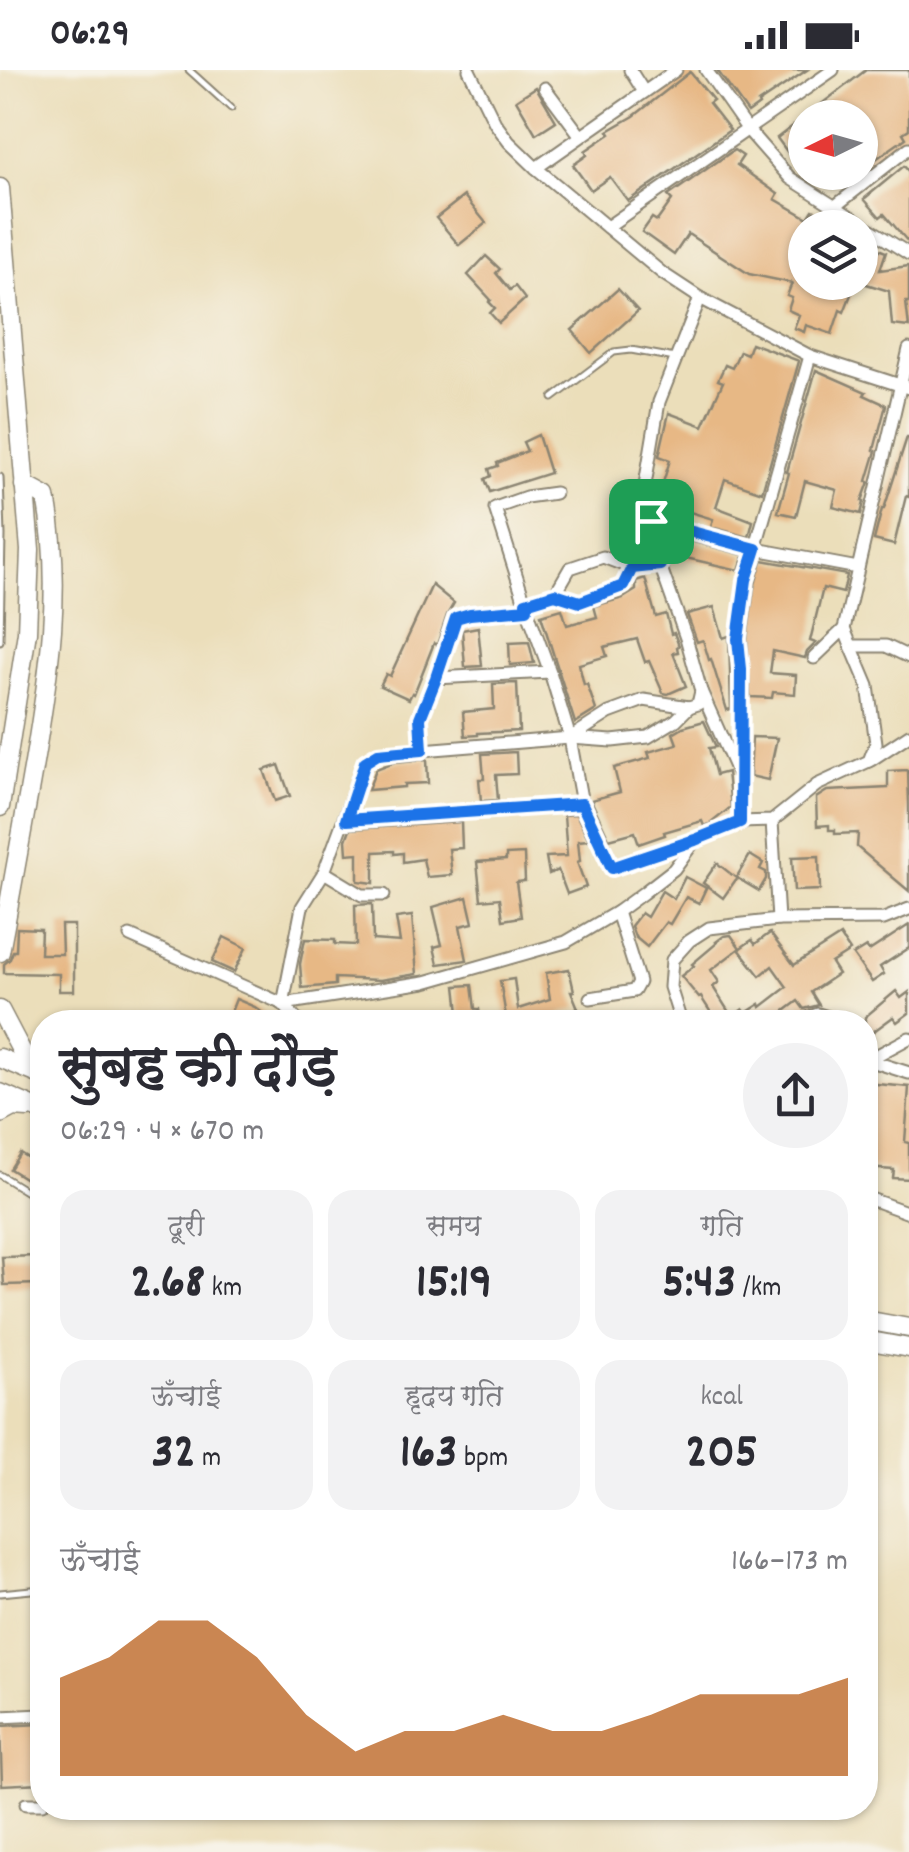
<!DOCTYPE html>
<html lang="hi">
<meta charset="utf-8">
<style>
body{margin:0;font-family:Dekko,"Playpen Sans Deva",sans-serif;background:#f2f2f3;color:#2b2b33;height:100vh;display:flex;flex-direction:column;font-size:38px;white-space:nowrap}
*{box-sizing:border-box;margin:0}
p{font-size:32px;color:#7c7c81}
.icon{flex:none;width:55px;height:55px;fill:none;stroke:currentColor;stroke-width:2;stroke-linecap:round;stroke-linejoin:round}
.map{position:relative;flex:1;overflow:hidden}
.side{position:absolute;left:30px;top:940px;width:848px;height:810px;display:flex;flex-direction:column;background:#fff;border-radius:40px;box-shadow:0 2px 8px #0004}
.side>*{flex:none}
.needle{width:65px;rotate:265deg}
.controls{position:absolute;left:788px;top:30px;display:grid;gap:20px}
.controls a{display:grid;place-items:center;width:90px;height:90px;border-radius:50%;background:#fff;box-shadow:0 2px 8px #0004;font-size:50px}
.pin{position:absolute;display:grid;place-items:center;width:85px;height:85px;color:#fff;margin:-42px;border-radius:20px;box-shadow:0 5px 15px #0006}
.round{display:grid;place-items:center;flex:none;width:105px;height:105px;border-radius:52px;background:#f2f2f3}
.headline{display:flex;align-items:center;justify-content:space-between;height:170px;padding:0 30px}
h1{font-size:55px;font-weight:800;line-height:75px}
.stats{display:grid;grid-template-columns:repeat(3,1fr);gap:15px;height:170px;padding:10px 30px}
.stats div{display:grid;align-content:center;border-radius:25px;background:#f2f2f3;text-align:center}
.stats b{font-size:50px;font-weight:800}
.stats small{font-size:28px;font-weight:400}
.stats p{font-size:28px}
.chart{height:280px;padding:20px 30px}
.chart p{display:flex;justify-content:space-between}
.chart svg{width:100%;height:180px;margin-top:10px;fill:#b45309;opacity:.7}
.status{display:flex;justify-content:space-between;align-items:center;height:70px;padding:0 50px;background:#fff;direction:ltr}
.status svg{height:28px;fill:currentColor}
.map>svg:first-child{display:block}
.building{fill:#e7b885}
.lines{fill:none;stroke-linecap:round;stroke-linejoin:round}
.lane-casing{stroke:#8b8472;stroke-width:9}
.street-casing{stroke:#8b8472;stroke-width:15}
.primary-casing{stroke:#8b8472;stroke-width:21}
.lane{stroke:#fff;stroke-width:5}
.street{stroke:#fff;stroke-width:11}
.primary{stroke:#fff;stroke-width:18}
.route-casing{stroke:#fff;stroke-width:20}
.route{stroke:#1a73e8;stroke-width:12}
</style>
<div class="status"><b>06:29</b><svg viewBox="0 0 49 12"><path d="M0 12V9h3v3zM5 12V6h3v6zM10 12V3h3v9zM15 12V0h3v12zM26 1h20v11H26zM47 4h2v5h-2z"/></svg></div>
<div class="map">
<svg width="909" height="1782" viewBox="0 0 909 1782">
<rect width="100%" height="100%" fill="#f7f3e8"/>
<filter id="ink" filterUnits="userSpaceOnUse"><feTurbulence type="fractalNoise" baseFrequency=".01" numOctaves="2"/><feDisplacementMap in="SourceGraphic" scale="20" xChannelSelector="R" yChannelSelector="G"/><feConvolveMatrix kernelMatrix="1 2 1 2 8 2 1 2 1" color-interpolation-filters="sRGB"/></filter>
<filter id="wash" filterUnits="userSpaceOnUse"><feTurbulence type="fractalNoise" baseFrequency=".0048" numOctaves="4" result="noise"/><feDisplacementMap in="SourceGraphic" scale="40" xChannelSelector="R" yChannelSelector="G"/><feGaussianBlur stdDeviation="2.25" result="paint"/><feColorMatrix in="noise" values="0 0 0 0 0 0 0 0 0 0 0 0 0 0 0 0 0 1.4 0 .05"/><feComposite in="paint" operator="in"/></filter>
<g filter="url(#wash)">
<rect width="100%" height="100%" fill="#ebdeba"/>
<g id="blocks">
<g class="building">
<polygon points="717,0 807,0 758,33 759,35 748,43"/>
<polygon points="866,0 909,0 909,59 903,63 906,68 860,100 860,48 805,48 805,106 777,68"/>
<polygon points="690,2 713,30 709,33 730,60 628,131 610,107 591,120 573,95 587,85 585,81 610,64 608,61 634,46"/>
<polygon points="536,17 556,51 536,64 516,30"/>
<polygon points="734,80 743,86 737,95 778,124 775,129 808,148 813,140 838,150 837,158 805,158 805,166 803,166 796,186 805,190 805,212 856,212 844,242 840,240 832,264 806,255 804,262 794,258 799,245 788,240 792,228 787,226 792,213 749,204 688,164 674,185 642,162 652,148 657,151 672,130 668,126"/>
<polygon points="904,96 909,102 909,173 884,144 880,147 864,129"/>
<polygon points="464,126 486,153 459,175 436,148"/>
<polygon points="860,172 886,182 880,200 909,196 909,232 906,232 909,257 892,255 889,221 860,212"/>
<polygon points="486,186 500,199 496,203 510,220 515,216 525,229 499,253 490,243 495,238 489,232 491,230 468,205"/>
<polygon points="618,219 638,241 591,283 572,260"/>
<polygon points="751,273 799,291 762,422 725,409 716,437 753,451 749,467 711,457 713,449 687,441 685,450 660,444 665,420 661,419 670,390 659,386 669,343 703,356 723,312 718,310 725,295 732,298 740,281 747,284"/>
<polygon points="816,300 866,322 864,325 886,335 874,380 876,381 867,411 869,412 862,431 864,432 861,444 833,437 837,420 805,411 796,446 778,442 789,403 787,402"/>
<polygon points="538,365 550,403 490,422 485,409 491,406 489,399 498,396 497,393 527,381 523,372"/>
<polygon points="907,367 909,367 909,427 906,426 894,475 874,470 882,439 884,439"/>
<polygon points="638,450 643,456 649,485 633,488 625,485 615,459"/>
<polygon points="664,464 744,485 739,500 668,484"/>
<polygon points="762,490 847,505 843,523 823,518 810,571 816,573 807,582 805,588 773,581 770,603 796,605 795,624 773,622 772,628 750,627 747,569 754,518"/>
<polygon points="645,508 656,547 666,544 671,564 674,563 679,576 677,577 678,582 673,583 686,616 668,624 663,623 649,591 645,592 637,569 604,577 607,586 579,594 584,615 587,614 596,640 575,653 541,545 562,539 567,555 597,547 594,536 623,528 636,520 636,511"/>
<polygon points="432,515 454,533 447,545 437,575 434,573 414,624 412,623 409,629 380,616 386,604 390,606"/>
<polygon points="714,537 723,568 729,566 731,639 727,640 711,589 709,590 703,570 697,572 687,544"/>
<polygon points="478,557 482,596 465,597 462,560"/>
<polygon points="529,572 534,593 510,595 509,573"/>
<polygon points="517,613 519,661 478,663 478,665 465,666 463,642 494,639 493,614"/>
<polygon points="704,651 716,677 709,678 716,705 727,702 731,737 710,754 704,756 702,751 664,762 665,765 639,774 635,762 609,769 591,730 620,722 614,698 650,688 648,682 677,674 673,663 683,657"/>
<polygon points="752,667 777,668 768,710 750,706"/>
<polygon points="516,682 517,704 496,705 498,730 481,731 479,709 484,709 482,684"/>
<polygon points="427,689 428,713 404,714 404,717 368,720 376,699 394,692"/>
<polygon points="279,695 290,726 275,731 264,700"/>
<polygon points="908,700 909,734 909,821 857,777 858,763 835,764 835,760 829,760 829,755 817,756 816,728 827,721 888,718 888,701"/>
<polygon points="576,744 589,770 578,771 580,791 577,792 586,817 567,824 558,800 549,804 546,787 567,786 564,745"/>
<polygon points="461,752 462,778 449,779 452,805 427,807 423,789 403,792 403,783 394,784 394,781 374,782 374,813 358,811 358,783 347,784 346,770 350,759"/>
<polygon points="524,784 525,811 516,812 521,847 503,850 500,828 481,830 477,792 506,790 506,785"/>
<polygon points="750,785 763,793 760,799 766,802 766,809 759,821 737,808 723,828 703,813 717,793 736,808"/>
<polygon points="819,786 820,820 794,821 792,787"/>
<polygon points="685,807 706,818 699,833 686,827 670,854 666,852 647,877 635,867 631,856 641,843 647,847 662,821 674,829"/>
<polygon points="467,827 473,853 460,856 467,890 438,894 434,877 442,875 433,837"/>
<polygon points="372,834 373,870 400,872 396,848 412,846 417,904 380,910 335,908 335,915 302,918 300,894 305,869 335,870 335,874 356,875 355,835"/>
<polygon points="61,855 74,855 74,921 59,921 59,904 4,903 4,894 10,889 13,881 16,881 17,858 41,859 40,884 62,884"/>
<polygon points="909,855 909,878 880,897 884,904 872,912 853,885 866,877 869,881"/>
<polygon points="770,863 794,895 840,866 850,881 831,893 838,904 811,922 819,935 804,939 798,931 770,952 717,952 701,927 699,928 681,906 694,896 692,894 717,873 716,872 724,866 731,865 740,878 711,900 719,912 713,917 732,947 743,939 746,943 760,934 761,937 787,917 772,896 760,906 739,879 752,870 755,874"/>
<polygon points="224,867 246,878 234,902 212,892"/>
<polygon points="569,899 574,921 571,921 578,938 541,952 507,952 500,911 514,909 518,939 550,929 546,903"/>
<polygon points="472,915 475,939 479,939 481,952 460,952 456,916"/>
<polygon points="896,921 901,928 909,922 909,943 897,952 893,947 870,964 865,957 865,947"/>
<polygon points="236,929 255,937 274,952 227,952"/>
<polygon points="865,1013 909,1017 905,1072 909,1073 909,1109 893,1108 894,1100 865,1098"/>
<polygon points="20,1083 42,1097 42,1119 10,1099"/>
<polygon points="40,1186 41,1214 4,1215 2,1187"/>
<polygon points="42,1654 42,1713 2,1715 0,1656"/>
</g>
</g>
</g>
<g filter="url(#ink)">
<use href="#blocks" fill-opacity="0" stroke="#8b8472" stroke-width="2.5"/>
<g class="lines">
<g class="lane-casing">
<g id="lane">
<polyline points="189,0 231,38"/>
<polyline points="553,328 614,282 631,280 675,288"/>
<polyline points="0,407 2,465 0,571"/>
<polyline points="0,1105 42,1131"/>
<polyline points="0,1523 42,1519"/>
</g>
</g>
<g class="street-casing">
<g id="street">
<polyline points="469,0 495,53 509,72 536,98 662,203 700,228 810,286 909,318"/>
<polyline points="630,0 644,22"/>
<polyline points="706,0 748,60 790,108 909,184"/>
<polyline points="545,18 580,65"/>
<polyline points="536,98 676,0"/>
<polyline points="834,137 909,78"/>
<polyline points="607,157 833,0"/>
<polyline points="700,228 659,332 645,415 660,495 687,571 701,621 698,634 689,637 676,650 648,667 612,671 570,668 422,680 378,684 365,692 324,802 302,837 283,934 425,912 566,872 617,842 643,823 674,799 695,770 740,752 772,751 817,715 869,691 876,673 868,616 844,559 909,279"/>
<polyline points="555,423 526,427 495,438 527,539 550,602 570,668 582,734 612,798 695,770"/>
<polyline points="651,451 756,479 858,498"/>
<polyline points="555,524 570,498 603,487 632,498"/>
<polyline points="526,533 555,524 580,531 623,517 632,498 660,495"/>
<polyline points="851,576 886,576 909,587"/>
<polyline points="814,588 844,559"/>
<polyline points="436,608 550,602"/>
<polyline points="701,621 738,704"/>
<polyline points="570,668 609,643 644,630 689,637"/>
<polyline points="422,680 420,648 436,608 456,548 470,544 527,539"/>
<polyline points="871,690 909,665"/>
<polyline points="346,750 582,734"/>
<polyline points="772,751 778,850"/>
<polyline points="740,752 741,599 738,569 746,511 810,286"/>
<polyline points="324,802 362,825 384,825"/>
<polyline points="130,866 283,934 299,952"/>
<polyline points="590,928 634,921 639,912 617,842"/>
<polyline points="681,952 670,917 672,890 689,871 709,858 778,850 884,849 909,839"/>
<polyline points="797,952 818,944 828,947 832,952"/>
<polyline points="865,989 909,1003"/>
<polyline points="870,989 909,968"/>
<polyline points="865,1127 909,1143"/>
<polyline points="0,1647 42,1645"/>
<polyline points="26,1734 42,1734"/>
</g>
</g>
<g class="primary-casing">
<g id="primary">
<polyline points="0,118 30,480 27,562 0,737"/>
<path d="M0,882c12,-63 23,-126 34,-189 15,-89 29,-177 12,-266l-22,-12"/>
<polyline points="0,940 22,982 42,1003"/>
<polyline points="0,988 36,1003"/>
<polyline points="0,1023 42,1041"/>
<polyline points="0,1044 13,1037 28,1038"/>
<polyline points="865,1250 909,1258"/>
<polyline points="865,1270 909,1278"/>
</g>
</g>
<use href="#lane" class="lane"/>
<use href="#street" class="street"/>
<use href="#primary" class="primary"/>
</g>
</g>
<g class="lines" filter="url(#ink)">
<g class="route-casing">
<polygon id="route" points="651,451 756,479 746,510 738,569 741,599 740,752 695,770 612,798 582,734 346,750 365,692 378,684 422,680 420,648 436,608 456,548 470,544 527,539 526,533 555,524 580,532 623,516 632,498 660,495"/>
</g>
<use href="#route" class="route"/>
</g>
</svg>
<div class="controls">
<a><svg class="needle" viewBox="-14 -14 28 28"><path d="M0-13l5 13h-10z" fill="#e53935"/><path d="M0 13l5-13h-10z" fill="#7c7c81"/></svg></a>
<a><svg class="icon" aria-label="layers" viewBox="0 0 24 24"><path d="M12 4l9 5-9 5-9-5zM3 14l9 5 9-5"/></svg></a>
</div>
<div class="pin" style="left:651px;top:451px;background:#1e9e55"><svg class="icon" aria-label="arrive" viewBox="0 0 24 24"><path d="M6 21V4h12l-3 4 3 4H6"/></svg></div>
<section class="side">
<div class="headline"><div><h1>सुबह की दौड़</h1><p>06:29 · 4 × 670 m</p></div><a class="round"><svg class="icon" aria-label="share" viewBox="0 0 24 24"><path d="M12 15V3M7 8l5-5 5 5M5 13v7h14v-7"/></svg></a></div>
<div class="stats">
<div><p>दूरी</p><b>2.68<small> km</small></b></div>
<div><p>समय</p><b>15:19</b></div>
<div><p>गति</p><b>5:43<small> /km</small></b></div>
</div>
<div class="stats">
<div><p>ऊँचाई</p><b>32<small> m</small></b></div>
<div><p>हृदय गति</p><b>163<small> bpm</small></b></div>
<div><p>kcal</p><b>205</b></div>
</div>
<div class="chart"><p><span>ऊँचाई</span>166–173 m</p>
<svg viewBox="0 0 160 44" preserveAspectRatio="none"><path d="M0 44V20L10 15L20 6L30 6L40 15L50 29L60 38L70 33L80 33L90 29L100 33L110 33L120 29L130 24L140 24L150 24L160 20V44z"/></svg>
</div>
</section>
</div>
